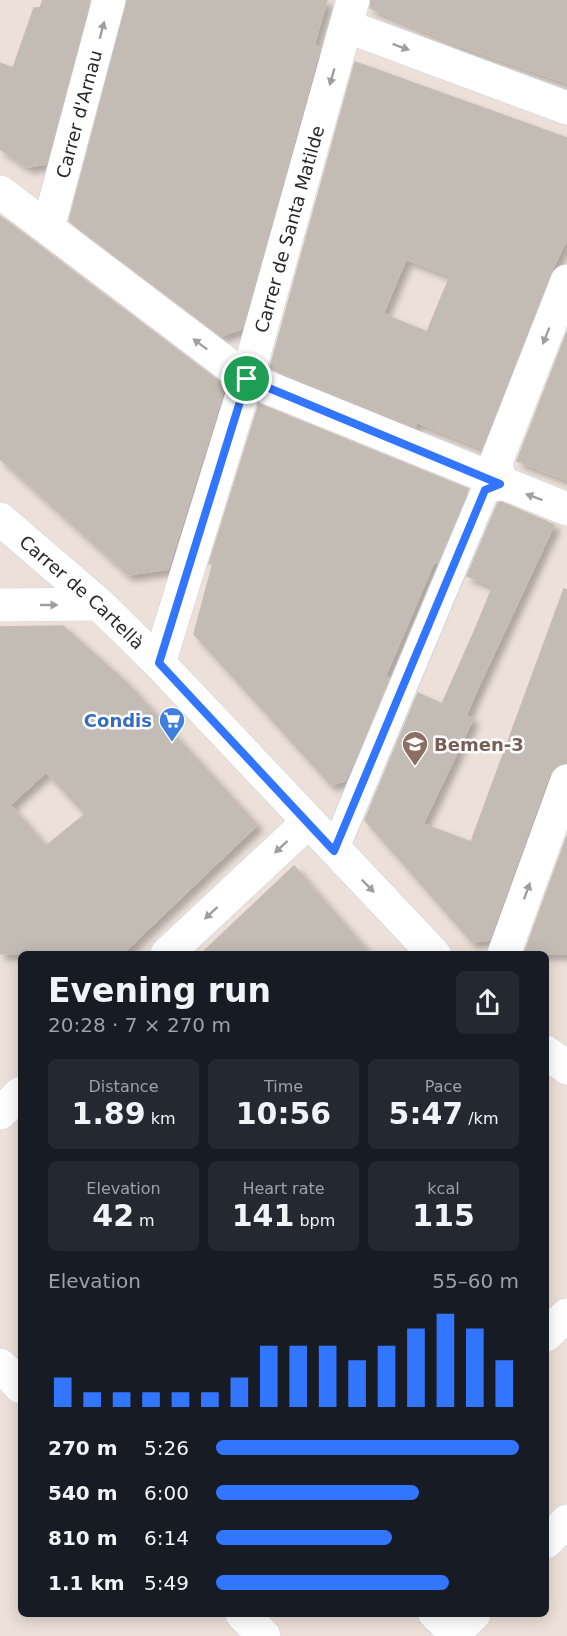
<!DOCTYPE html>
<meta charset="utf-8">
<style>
body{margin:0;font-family:"DejaVu Sans",sans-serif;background:#242831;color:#f1f3f6;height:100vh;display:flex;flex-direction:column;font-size:22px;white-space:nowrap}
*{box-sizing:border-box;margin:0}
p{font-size:20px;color:#9ea1a6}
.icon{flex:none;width:33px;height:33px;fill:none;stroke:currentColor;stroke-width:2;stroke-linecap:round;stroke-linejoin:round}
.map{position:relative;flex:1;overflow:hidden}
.details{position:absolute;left:18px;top:951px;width:531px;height:666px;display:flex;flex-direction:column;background:#171b24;border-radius:9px;box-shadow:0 3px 15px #0003}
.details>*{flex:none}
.pin{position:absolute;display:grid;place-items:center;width:51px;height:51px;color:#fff;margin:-26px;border:3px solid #fff;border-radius:50%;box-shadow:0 2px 6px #0007}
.round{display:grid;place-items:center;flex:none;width:63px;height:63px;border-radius:9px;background:#242831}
.summary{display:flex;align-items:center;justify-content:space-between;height:102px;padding:0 30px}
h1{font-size:33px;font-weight:800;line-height:45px}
.figures{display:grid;grid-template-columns:repeat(3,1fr);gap:9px;height:102px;padding:6px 30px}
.figures div{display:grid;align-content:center;border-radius:9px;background:#242831;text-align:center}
.figures b{font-size:30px;font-weight:800}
.figures small{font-size:16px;font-weight:400}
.figures p{font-size:16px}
.chart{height:168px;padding:12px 30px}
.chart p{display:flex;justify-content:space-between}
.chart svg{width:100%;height:108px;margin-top:6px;stroke:#3275ff;stroke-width:6}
ul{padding:0 30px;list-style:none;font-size:20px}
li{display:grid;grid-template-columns:96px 72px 1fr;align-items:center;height:45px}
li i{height:15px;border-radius:8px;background:#3275ff}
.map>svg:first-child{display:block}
.building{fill:#c3bcb4;stroke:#c7bcb2;stroke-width:1.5;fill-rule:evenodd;filter:url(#shadow)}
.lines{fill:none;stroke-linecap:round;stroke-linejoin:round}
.pedestrian-casing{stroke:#cdd4e2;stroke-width:30}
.minor-casing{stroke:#cdd4e2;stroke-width:34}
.tertiary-casing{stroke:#cdd4e2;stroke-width:34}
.pedestrian{stroke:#fff;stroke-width:28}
.minor{stroke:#fff;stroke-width:33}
.tertiary{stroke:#fff;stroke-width:33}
.oneway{fill:#9e9e9e}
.route-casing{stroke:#fff;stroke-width:12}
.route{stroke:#3275ff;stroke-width:8}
.labels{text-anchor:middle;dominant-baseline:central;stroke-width:5;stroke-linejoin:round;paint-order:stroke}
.street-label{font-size:18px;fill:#282828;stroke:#fff}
.shop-label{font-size:18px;font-weight:bold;fill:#366cbe;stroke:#fff;text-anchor:end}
.education-label{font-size:18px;font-weight:bold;fill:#785e54;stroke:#fff;text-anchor:start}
</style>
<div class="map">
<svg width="567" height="1636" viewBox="0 0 567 1636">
<defs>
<filter id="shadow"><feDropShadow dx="5.5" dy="5.5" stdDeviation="3" flood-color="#0004"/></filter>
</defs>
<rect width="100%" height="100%" fill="#ece0d8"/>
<g class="building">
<polygon points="43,0 90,0 46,164 27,167 0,149 0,63 13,68 34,8 40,8"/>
<polygon points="127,0 327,0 314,45 320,48 242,329 221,336 69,221"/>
<polygon points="371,0 567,0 567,83 458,45 370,8"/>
<path d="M355,62l212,76v101l-17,35 -68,174 -66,-26 -1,5 -145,-59zM406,259l44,17 -23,56 -44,-18z"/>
<polygon points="0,216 225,386 168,569 128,575 0,459"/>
<polygon points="567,332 567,480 517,461"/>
<polygon points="259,404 468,489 437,563 434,562 385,677 389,678 345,781 331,785 194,634 213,563 209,564"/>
<polygon points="501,502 554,525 476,692 466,716 473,719 423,824 471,842 564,589 567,590 567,763 555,766 549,775 489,940 472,942 365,820 418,693 442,704 474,632 493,586 467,576 498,503"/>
<path d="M63,626l63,56 131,143 -135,129h-122v-327zM46,772l39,42 -39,32 -36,-41z"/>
<polygon points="567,836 567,954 524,954"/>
<polygon points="294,866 370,954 201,954"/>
</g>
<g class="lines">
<g class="pedestrian-casing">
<g id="pedestrian">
<polyline points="334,851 485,491 500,484"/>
<polyline points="432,1614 453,1635"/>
</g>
</g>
<g class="minor-casing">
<g id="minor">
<polyline points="346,26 567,108"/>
<polyline points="0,192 247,379 567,509"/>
<path id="s1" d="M48,228l61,-228"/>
<polyline points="500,484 496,462 567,281"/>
<path id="s2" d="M0,519l99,85 60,59 275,291"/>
<polyline points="0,605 99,604"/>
<path id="s3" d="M159,663l88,-284 106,-379"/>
<polyline points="167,954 308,822"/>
<polyline points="504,954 567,781"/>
<polyline points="0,1113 21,1093"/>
<polyline points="546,1335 567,1315"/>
<polyline points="546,1542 567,1521"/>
<polyline points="451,1636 474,1614"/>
</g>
</g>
<g class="tertiary-casing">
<g id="tertiary">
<polyline points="546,1052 567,1068"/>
<polyline points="0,1365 21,1387"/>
<polyline points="242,1614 264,1636"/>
</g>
</g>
<use href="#pedestrian" class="pedestrian"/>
<use href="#minor" class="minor"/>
<use href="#tertiary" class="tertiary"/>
</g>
<defs><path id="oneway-solid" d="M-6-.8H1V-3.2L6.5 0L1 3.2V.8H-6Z" transform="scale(1.5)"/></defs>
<g class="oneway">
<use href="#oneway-solid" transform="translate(102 30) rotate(-75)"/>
<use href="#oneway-solid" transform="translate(401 47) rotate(20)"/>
<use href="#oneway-solid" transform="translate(332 77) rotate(106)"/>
<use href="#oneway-solid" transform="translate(546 336) rotate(112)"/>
<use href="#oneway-solid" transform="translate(200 344) rotate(-143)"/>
<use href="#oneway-solid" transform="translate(534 497) rotate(-159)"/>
<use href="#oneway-solid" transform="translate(49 605)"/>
<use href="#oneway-solid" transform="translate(281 847) rotate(137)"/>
<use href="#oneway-solid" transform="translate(368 886) rotate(46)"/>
<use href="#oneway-solid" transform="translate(527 891) rotate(-70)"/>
<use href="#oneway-solid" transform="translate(211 913) rotate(137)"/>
</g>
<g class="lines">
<g class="route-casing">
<polygon id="route" points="247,379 500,484 485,490 334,851 159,663"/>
</g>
<use href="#route" class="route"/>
</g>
<defs>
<g id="supermarket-pin" transform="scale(1.35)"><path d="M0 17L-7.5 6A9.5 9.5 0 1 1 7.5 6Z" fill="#3f7fe0" stroke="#fff"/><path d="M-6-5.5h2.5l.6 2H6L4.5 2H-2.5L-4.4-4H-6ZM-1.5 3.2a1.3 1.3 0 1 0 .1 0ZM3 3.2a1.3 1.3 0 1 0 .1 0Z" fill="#fff"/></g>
<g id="school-pin" transform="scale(1.35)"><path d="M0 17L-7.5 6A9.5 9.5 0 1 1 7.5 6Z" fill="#8d6e63" stroke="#fff"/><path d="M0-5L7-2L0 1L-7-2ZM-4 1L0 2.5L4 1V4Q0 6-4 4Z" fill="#fff"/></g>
</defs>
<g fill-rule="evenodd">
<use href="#supermarket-pin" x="172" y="720"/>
<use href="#school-pin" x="415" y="744"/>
</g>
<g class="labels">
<g class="street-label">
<text stroke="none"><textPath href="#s1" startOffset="118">Carrer d'Arnau</textPath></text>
<text stroke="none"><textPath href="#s3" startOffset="453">Carrer de Santa Matilde</textPath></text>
<text stroke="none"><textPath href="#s2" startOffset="110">Carrer de Cartellà</textPath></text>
</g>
<g class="shop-label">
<text x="152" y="720">Condis</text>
</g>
<g class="education-label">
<text x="434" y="744">Bemen-3</text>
</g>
</g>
</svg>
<div class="pin" style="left:247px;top:379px;background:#1e9e55"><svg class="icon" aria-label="arrive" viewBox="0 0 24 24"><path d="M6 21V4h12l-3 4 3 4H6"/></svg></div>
<section class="details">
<div class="summary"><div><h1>Evening run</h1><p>20:28 · 7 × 270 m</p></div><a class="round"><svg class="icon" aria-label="share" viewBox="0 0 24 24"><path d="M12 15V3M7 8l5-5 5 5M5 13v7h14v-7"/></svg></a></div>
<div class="figures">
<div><p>Distance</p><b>1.89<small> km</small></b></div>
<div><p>Time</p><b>10:56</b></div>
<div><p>Pace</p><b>5:47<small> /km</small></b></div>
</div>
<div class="figures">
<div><p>Elevation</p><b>42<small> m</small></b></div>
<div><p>Heart rate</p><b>141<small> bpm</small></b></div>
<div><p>kcal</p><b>115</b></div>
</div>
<div class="chart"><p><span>Elevation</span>55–60 m</p>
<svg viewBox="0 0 160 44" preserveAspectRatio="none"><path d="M5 44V32M15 44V38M25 44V38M35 44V38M45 44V38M55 44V38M65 44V32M75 44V19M85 44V19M95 44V19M105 44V25M115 44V19M125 44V12M135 44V6M145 44V12M155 44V25"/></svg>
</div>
<ul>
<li><b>270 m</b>5:26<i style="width:100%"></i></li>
<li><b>540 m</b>6:00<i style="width:67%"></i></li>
<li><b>810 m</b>6:14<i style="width:58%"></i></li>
<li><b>1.1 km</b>5:49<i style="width:77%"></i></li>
</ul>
</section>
</div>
